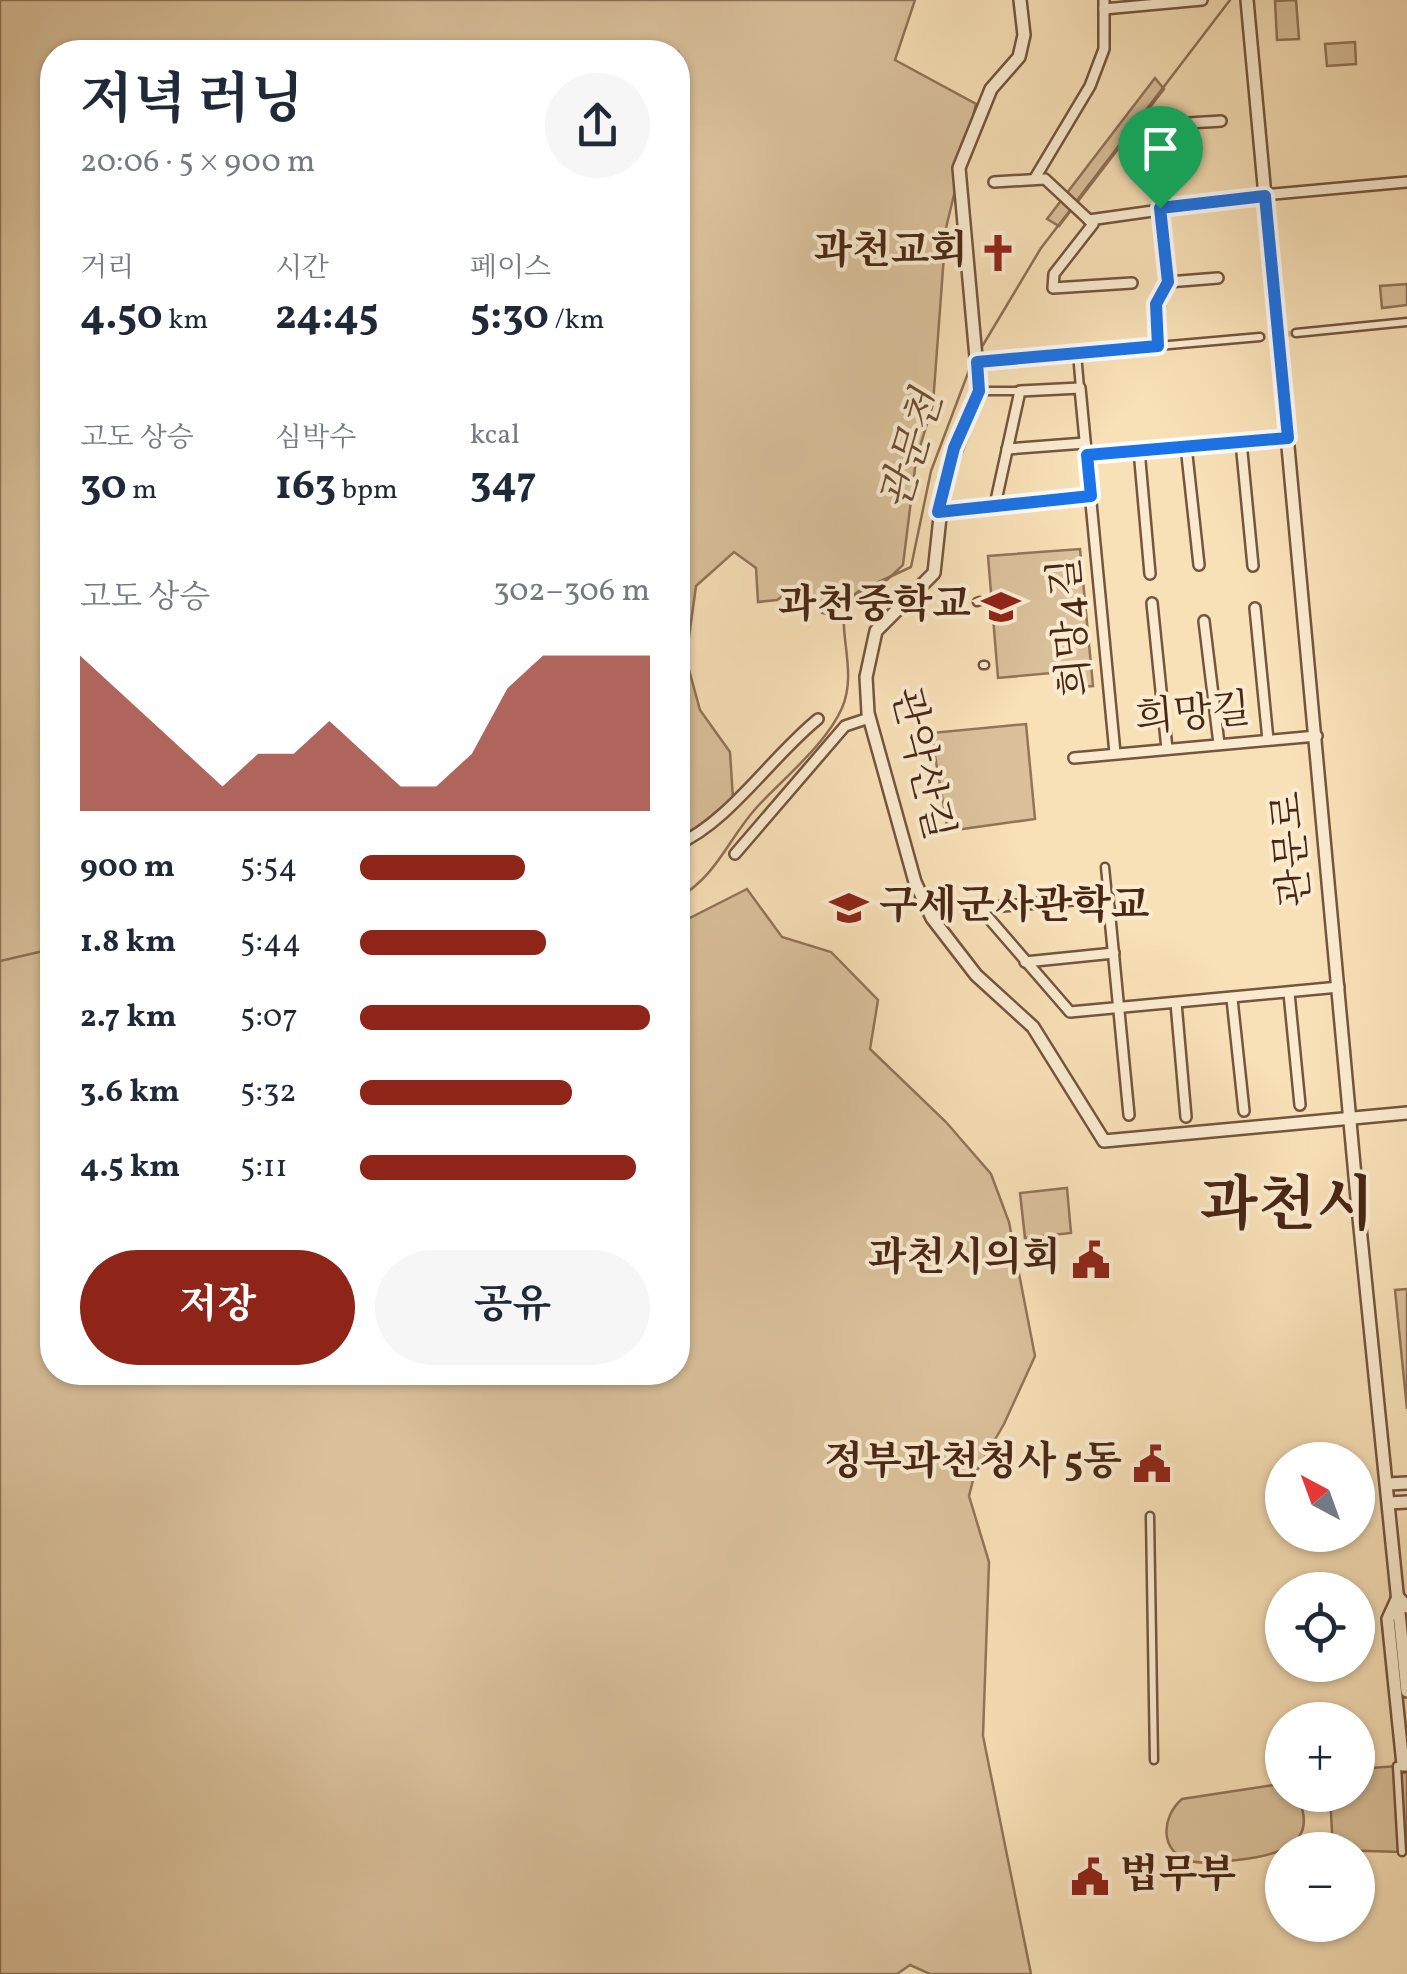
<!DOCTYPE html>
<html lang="ko">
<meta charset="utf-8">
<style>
body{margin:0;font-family:Vollkorn,"Noto Serif KR",serif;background:#f6f6f7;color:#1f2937;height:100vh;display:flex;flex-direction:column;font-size:38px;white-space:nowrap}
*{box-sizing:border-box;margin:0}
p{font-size:32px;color:#747a83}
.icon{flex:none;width:55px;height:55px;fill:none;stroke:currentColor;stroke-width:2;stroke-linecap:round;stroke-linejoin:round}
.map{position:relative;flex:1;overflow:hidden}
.details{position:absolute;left:40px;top:40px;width:650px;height:1345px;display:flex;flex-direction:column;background:#fff;border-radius:40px;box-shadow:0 2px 8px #0004}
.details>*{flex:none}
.needle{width:65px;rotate:319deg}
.fabs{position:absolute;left:1265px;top:1442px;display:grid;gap:20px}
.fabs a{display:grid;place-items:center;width:110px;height:110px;border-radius:50%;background:#fff;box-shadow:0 2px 8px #0004;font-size:50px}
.pin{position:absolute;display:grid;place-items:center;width:85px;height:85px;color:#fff;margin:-102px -42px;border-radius:50% 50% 50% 0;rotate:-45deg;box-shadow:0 0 10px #0007}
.pin .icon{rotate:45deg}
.round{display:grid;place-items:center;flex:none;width:105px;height:105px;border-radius:52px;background:#f6f6f7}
.head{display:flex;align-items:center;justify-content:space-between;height:170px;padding:0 40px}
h1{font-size:55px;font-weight:700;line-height:75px}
.figures{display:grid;grid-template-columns:repeat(3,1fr);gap:15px;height:170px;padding:10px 40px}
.figures div{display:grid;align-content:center}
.figures b{font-size:42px;font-weight:700}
.figures small{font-size:28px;font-weight:400}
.figures p{font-size:28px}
.chart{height:280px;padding:20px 40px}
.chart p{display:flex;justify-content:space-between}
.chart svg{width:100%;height:180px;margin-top:10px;fill:#8f2418;opacity:.7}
.primary-button{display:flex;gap:20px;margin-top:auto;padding:20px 40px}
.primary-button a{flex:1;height:115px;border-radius:60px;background:#8f2418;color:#fff;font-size:40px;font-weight:700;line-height:115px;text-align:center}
.primary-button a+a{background:#f6f6f7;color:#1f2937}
ul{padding:0 40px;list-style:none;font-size:32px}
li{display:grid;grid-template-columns:160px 120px 1fr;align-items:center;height:75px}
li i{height:25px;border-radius:12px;background:#8f2418}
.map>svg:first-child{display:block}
.green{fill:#dac19b;stroke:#927458;stroke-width:2.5}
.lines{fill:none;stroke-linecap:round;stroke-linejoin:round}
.stream{stroke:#8e7055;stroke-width:2.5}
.pedestrian-tunnel{stroke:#d5bb96;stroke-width:6;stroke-dasharray:6 3;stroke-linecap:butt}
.pedestrian-casing{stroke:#75553d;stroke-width:11}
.minor-casing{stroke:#75553d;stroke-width:14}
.tertiary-casing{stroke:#75553d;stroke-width:16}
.pedestrian{stroke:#faebd0;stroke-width:6}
.minor{stroke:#faebd0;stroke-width:9}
.tertiary{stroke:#faebd0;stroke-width:11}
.route-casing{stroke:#fff;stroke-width:20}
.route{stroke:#1a73e8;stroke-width:12}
.labels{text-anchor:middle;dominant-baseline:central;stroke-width:8;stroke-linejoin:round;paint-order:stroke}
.poi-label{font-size:40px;font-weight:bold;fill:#492714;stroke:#faebd0;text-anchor:end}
.street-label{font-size:40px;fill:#492714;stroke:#faebd0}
.water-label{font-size:42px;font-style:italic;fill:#6c4c34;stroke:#faebd0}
.town-label{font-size:60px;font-weight:bold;fill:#492714;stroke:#faebd0}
</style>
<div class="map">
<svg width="1407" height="1974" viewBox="0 0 1407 1974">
<rect width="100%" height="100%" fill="#f8e0b7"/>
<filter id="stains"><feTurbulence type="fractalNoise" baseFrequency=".002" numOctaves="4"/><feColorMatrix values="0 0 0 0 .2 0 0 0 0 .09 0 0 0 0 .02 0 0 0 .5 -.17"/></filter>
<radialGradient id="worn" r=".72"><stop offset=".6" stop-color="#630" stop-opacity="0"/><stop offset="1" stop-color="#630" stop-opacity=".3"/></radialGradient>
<g class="green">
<polygon points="0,0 915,0 895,60 976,104 946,228 933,404 916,460 903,565 887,580 846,598 834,616 822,613 801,583 777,600 758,602 756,568 734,552 696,586 686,659 700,710 730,752 733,799 704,830 678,838 678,52 52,52 52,1372 678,1372 678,924 747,889 782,937 831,952 878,1000 870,1049 946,1122 991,1174 1009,1222 1035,1356 1004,1424 974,1476 969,1496 989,1562 983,1736 1031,1974 930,1974 910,1965 897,1974 0,1974"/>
<polygon points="1296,0 1299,39 1277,40 1275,1"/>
<polygon points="1355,42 1356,64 1327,66 1325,44"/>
<polygon points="1155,78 1164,89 1059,226 1047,219"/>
<polygon points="1407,284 1407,305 1382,308 1380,286"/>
<polygon points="1080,549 1093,686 1064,688 1062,672 998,678 988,556"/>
<polygon points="1026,724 1035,819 948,831 931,733"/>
<polygon points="1067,1188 1071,1233 1025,1238 1020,1193"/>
<polygon points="1407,1289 1407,1409 1395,1290"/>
<polygon points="1397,1766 1397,1773 1407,1773 1407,1842 1402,1843 1402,1852 1333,1850 1330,1795 1358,1795 1358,1769"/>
<path d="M1274,1785l8,3v7l17,5c20,47 -26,56 -62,60 -15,1 -32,5 -47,1 -31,-9 -29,-44 -8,-62z"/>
</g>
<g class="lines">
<g class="stream">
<polyline points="1075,203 1230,0"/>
<polyline points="980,350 1041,248 1071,209"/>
<path d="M678,898c39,-22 50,-59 79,-91 26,-28 70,-64 85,-99 15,-35 -3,-70 3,-105l14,-12 52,-24 20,-96 40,-106"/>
<polyline points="0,961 52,949"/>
</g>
<polyline class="pedestrian-tunnel" points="1260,337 1296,333"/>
<g class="pedestrian-casing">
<g id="pedestrian">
<polyline points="1157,321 1158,346"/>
<polyline points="1296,333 1407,322"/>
<polyline points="1077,353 1080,388"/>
<polyline points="977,362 1260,337"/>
<polyline points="979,391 1020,391"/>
<polyline points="939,512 995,505"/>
<polyline points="977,602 980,601"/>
<polyline points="983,665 985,665"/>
<polyline points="1105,867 1108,897"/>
<polyline points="1150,1516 1154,1760"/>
<polyline points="1397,1766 1402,1852"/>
</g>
</g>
<g class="minor-casing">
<g id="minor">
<polyline points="1104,9 1202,0"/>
<polyline points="1035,178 1090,86 1104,49 1104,0"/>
<polyline points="994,182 1045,179 1089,220"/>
<polyline points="1089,220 1274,194 1407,182"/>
<polyline points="1089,220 1093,224 1054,274 1053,288 1132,283"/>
<polyline points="1168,282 1218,278"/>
<path d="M1157,321c-1,-18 10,-28 10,-45 2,-42 -9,-86 -17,-127 6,-31 45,-25 71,-28"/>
<polyline points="1241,442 1253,566"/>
<polyline points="1186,446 1199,565"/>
<polyline points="1007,449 1085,443"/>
<polyline points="1139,450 1150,574"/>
<polyline points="1087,455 1288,438"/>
<polyline points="1091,496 995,505 1020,391 1080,388 1115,753"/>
<polyline points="1152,603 1167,749"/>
<polyline points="1255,608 1268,740"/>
<polyline points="1204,621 1219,744"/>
<polyline points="1074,758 1317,736"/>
<path d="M678,844c51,-22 94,-88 140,-125"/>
<polyline points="735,854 845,726 869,718"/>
<polyline points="980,908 1070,1012 1339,987"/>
<polyline points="980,908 1108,897 1129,1115"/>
<polyline points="1025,962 1114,953"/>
<polyline points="1289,993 1300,1105"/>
<polyline points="1232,999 1244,1111"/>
<polyline points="1176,1003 1186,1117"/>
</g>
</g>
<g class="tertiary-casing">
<g id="tertiary">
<polyline points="1020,0 1024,35 1019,57 991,89 959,168 979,391 944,480 934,573 876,631 866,677 868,713 915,882 932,918 976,975 1033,1027 1104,1141 1407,1113"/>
<polyline points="1247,0 1357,1198 1407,1691"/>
<polyline points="1388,1484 1407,1483"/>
<polyline points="1389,1503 1407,1502"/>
<polyline points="1407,1607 1398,1597 1388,1619 1403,1765 1407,1765"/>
</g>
</g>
<use href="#pedestrian" class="pedestrian"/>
<use href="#minor" class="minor"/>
<use href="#tertiary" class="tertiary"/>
</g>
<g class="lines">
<g class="route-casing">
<polygon id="route" points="1265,196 1288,438 1087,455 1091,496 938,512 954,448 979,391 977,362 1158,346 1156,304 1168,282 1160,208"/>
</g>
<use href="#route" class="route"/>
</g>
<defs>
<g id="church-bare" transform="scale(3)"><path d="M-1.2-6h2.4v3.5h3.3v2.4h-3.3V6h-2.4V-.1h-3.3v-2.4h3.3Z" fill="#8f2418" stroke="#faebd0" stroke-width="2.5" paint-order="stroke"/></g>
<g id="school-bare" transform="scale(3)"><path d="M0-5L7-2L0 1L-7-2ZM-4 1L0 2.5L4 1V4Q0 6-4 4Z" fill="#8f2418" stroke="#faebd0" stroke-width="2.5" paint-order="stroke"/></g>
<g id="university-bare" transform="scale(3)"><path d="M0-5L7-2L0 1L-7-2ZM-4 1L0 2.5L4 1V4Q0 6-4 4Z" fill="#8f2418" stroke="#faebd0" stroke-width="2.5" paint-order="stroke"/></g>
<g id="civic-bare" transform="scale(3)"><path d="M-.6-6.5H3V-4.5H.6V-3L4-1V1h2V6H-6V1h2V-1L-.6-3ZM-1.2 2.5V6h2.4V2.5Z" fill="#8f2418" stroke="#faebd0" stroke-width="2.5" paint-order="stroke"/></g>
</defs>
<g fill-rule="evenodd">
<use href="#church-bare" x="998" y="253"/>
<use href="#school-bare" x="1001" y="607"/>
<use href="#university-bare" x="849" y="908"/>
<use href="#civic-bare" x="1091" y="1260"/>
<use href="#civic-bare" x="1152" y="1464"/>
<use href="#civic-bare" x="1090" y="1877"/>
</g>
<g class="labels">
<g class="poi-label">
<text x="968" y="253">과천교회</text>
<text x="971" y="607">과천중학교</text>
<text x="879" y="908" text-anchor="start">구세군사관학교</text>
<text x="1061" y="1260">과천시의회</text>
<text x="1122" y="1464">정부과천청사 5동</text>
<text x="1120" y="1877" text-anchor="start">법무부</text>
</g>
<g class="street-label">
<text transform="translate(1073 627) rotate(-95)">희망4길</text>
<text transform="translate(1193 716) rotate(-5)">희망길</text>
<text transform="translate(920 764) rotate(77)">관악산길</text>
<text transform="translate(1294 849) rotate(-95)">관문로</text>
</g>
<g class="water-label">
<text transform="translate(914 451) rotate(-73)">관문천</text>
</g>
<g class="town-label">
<text x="1287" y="1208">과천시</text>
</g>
</g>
<rect width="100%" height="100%" filter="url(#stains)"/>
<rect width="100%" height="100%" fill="url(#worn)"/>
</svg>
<div class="fabs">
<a><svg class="needle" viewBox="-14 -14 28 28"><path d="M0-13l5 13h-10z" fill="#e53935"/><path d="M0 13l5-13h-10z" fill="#747a83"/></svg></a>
<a><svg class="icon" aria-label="locate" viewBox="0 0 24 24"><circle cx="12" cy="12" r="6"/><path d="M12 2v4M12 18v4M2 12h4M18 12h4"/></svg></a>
<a>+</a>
<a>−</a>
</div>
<div class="pin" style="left:1160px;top:208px;background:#1e9e55"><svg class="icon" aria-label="arrive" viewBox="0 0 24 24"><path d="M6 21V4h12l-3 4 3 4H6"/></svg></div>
<section class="details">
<div class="head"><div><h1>저녁 러닝</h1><p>20:06 · 5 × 900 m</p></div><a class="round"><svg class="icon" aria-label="share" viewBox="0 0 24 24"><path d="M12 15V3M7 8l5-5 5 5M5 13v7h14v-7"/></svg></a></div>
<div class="figures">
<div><p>거리</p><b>4.50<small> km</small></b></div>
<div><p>시간</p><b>24:45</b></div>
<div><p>페이스</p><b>5:30<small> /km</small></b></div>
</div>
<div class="figures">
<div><p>고도 상승</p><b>30<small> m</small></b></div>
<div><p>심박수</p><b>163<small> bpm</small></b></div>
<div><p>kcal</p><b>347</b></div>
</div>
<div class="chart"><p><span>고도 상승</span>302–306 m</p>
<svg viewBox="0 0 160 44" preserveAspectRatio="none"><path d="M0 44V6L10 14L20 22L30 30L40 38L50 30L60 30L70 22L80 30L90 38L100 38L110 30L120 14L130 6L140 6L150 6L160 6V44z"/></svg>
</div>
<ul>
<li><b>900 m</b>5:54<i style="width:57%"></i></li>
<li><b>1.8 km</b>5:44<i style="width:64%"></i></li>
<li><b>2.7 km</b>5:07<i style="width:100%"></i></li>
<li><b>3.6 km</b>5:32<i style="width:73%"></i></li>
<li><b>4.5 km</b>5:11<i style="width:95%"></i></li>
</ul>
<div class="primary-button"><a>저장</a><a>공유</a></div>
</section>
</div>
